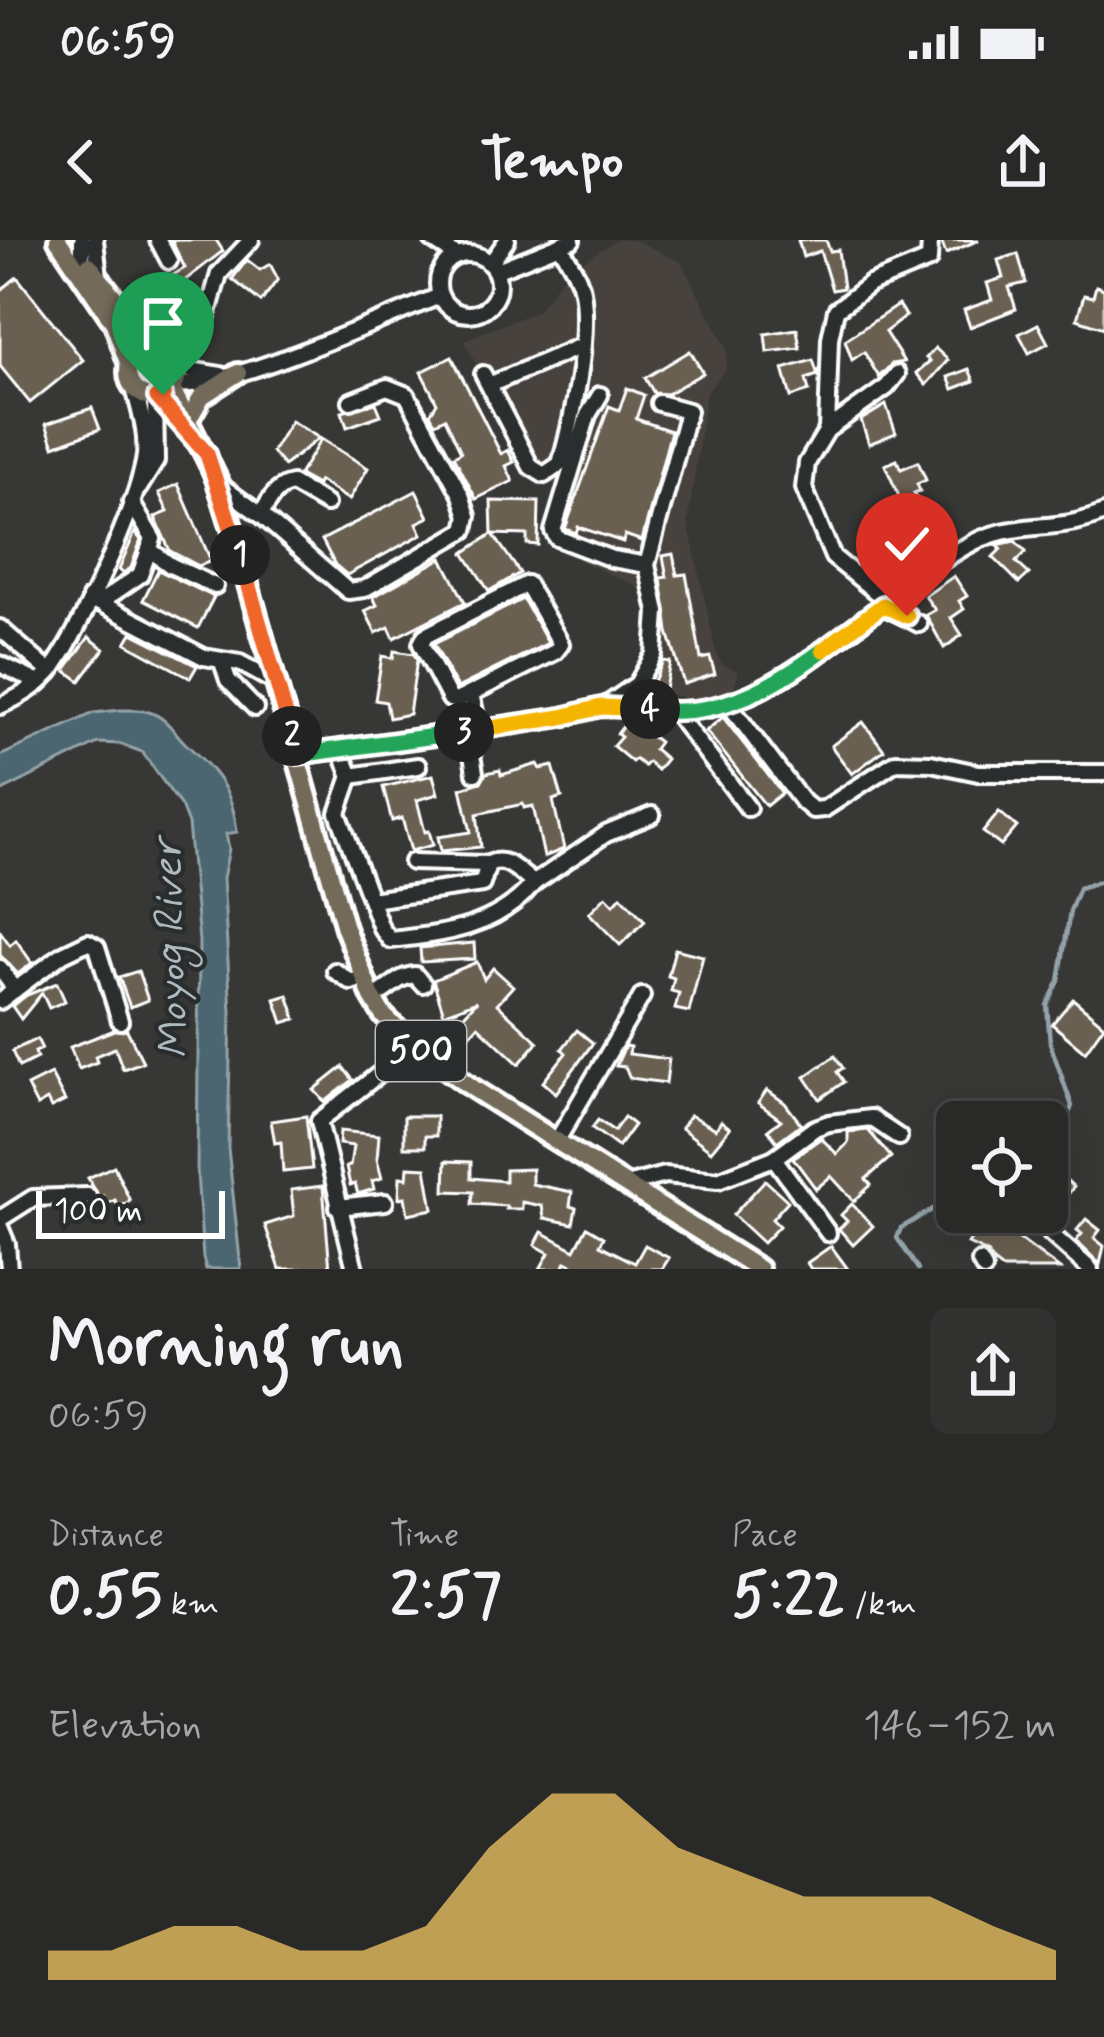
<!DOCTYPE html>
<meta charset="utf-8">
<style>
body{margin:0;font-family:Mynerve,sans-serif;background:#313130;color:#f1f3f6;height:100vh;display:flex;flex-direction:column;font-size:45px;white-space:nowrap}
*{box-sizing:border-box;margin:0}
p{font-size:39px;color:#a5a6a8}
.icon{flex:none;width:66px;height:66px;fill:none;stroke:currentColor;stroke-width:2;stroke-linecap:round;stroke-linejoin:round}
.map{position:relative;height:1029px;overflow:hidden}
.side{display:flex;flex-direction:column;background:#292928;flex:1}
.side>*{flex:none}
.buttons{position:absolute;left:936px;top:861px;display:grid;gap:24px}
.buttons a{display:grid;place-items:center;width:132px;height:132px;border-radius:18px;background:#292928;box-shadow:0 12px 48px #0002,0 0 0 3px #454545;font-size:60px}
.scale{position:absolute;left:36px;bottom:30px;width:189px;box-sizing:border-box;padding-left:12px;border:6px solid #fff;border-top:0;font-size:33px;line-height:42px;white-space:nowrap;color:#fff;-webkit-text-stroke:9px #2a2d2e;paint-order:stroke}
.pin{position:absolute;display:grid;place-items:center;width:102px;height:102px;color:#fff;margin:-123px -51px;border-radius:50% 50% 50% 0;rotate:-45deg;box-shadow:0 0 12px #0007}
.pin .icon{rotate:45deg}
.km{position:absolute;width:60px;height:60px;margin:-30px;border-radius:50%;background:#222;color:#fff;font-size:33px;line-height:60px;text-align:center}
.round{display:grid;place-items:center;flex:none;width:126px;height:126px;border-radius:18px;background:#313130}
.overview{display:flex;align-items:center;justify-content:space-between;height:204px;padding:0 48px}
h1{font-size:66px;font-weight:700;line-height:90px}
.metrics{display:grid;grid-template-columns:repeat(3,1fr);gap:18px;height:204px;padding:12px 48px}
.metrics div{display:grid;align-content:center}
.metrics b{font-size:60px;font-weight:700}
.metrics small{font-size:33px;font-weight:400}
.metrics p{font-size:33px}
.chart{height:336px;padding:24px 48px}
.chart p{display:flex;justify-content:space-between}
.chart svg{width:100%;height:216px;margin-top:12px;fill:#ffd166;opacity:.7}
.status{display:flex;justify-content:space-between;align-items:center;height:84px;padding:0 60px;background:#292928;direction:ltr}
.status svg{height:33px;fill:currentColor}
header{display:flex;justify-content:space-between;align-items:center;height:156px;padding:0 48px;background:#292928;font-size:54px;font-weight:700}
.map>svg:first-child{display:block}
.built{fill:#46433d}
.water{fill:#4b666f;stroke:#93a3a9;stroke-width:3}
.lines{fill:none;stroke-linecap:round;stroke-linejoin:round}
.stream{stroke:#93a3a9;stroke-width:4.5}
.building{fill:#6a6051;stroke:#fff;stroke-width:3}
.minor-casing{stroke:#fff;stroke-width:22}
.major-casing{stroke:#fff;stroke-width:26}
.minor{stroke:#2a2d2e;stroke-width:14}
.major{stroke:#736b5a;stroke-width:16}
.split-1-casing{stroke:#fff;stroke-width:24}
.split-2-casing{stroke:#fff;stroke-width:24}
.split-3-casing{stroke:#fff;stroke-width:24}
.split-4-casing{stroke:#fff;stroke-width:24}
.split-5-casing{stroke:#fff;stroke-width:24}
.split-6-casing{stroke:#fff;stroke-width:24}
.split-1{stroke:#f0652b;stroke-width:15}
.split-2{stroke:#f0652b;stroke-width:15}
.split-3{stroke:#22a559;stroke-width:15}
.split-4{stroke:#f5b400;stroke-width:15}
.split-5{stroke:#22a559;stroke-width:15}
.split-6{stroke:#f5b400;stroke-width:15}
.labels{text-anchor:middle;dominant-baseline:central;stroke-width:9;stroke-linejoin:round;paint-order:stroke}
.shield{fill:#2a2d2e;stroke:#bfc0c0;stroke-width:3}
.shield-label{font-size:36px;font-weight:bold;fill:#fff}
.water-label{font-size:42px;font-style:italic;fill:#aebabe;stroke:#2a2d2e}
</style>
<div class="status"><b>06:59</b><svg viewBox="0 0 49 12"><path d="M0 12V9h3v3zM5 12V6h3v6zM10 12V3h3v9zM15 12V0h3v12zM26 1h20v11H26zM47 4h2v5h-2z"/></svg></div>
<header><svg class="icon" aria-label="back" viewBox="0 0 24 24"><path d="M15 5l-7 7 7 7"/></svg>Tempo<svg class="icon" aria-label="share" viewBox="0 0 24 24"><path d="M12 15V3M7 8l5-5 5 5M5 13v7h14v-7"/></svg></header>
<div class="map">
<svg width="1104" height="1029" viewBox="0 0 1104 1029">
<rect width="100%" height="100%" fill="#373735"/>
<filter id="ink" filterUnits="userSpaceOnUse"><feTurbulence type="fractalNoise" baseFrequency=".00833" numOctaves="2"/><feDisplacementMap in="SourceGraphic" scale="24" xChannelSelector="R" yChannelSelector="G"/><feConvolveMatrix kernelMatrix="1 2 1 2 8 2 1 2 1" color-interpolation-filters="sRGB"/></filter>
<g filter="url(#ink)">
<polygon class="built" points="617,0 635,0 681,22 727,108 726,129 706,153 688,282 716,412 721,423 739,433 730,457 716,461 702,462 641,447 651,374 638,347 555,309 542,289 557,246 529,232 464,100 537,71 568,30"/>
<path class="water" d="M120,470c9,0 21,-1 29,2 17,5 25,20 36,31 30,28 48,45 52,89l-11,2 3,15 -6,29 8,134 -3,136 13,121h-35l-3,-11 -6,-85 2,-232 -11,-117 -7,-18 -39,-54 -21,-8 -23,-1 -98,49v-36l94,-43z"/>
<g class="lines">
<g class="stream">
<polyline points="1047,900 1062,891 1072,866 1050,803 1047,765 1059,741 1070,671 1079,648 1104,640"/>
<polyline points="918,1029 897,998 901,988 957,955"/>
</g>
</g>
<g class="building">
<polygon points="171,0 216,0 223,11 179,45 173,35 185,28"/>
<polygon points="798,0 826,0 830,11 838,10 843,48 832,50 820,11 803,17"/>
<polygon points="941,0 979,0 946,14"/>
<polygon points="1018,14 1026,43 1009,47 1016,69 970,87 964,70 992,60 987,43 1003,38 998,20"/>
<polygon points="247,20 260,30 270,24 278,39 261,62 232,39"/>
<polygon points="17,37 83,120 30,163 0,126 0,51"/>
<polygon points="1096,46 1104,49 1104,88 1077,79 1084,55 1093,57"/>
<polygon points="898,65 906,76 885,92 904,122 892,124 879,137 864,112 852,120 845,100"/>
<polygon points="1038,84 1048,103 1029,113 1019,94"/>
<polygon points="797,89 800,108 767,112 765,94"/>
<polygon points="935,108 948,120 926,145 916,133 930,121 926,118"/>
<polygon points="690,111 703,133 667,154 654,153 645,138"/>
<polygon points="452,117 501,214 508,210 514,222 506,226 513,241 476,259 454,216 461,212 445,178 435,183 430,174 437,163 421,132"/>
<polygon points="813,120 818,135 806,139 809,151 791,157 783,129"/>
<polygon points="969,129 974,141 953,149 948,137"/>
<polygon points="627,148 644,155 636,179 671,191 642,301 625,295 623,302 578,287 576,293 565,289 609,166 619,170"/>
<polygon points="376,163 381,175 347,187 342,172"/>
<polygon points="886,165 896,193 869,204 861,180"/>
<polygon points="92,168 100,189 54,206 46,184"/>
<polygon points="291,181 319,198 284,226 272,212"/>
<polygon points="321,199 368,228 349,260 319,241 317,245 299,235"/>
<polygon points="897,220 901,229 918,222 926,240 917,244 920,251 914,253 920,266 906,272 885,225"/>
<polygon points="178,244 211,321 199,326 170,311 155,277 168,272 159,253"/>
<polygon points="416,251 429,277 417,283 422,294 347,335 335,325 322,300"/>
<polygon points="491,261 539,262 538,305 527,304 527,295 493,294 520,333 489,351 464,313 492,294"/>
<polygon points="135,292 141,300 131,328 123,333 119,330"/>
<polygon points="1015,301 1026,312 1016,322 1029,334 1019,343 993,317 1001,309 997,305"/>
<polygon points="673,314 677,335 686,334 701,419 710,417 715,434 684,444 668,392 661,338 667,337 663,316"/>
<polygon points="442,318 465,362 394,398 389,387 376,393 365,371 377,365 373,357"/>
<polygon points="158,330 214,357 198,388 143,360"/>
<polygon points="954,336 967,356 959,361 964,369 951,378 962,395 944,408 926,375 935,370 925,356"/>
<polygon points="523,359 548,403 457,448 434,404"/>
<polygon points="132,393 197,426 190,438 126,403"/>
<polygon points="89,397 104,409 80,441 65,430"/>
<polygon points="394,411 414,414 417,420 409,474 389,478 386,462 375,460 382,416 393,418"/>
<polygon points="663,421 670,422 665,449 652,446"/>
<polygon points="723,477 782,553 766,566 706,491"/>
<polygon points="629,479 659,502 654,509 666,519 657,530 648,522 644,526 635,519 632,522 613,506 621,497 617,494"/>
<polygon points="863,482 884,510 852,534 831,506"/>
<polygon points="538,524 541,529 553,526 562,557 553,560 564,609 544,617 533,566 524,568 523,564 477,574 481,607 441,611 438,597 471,592 461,548 481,542 486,533 500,530 501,535"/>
<polygon points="433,535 438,554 417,560 425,592 429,591 433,605 411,611 402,578 392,581 383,547"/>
<polygon points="999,572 1017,587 1001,606 983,592"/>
<polygon points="606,656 614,664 621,656 645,681 620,705 589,673"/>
<polygon points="0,691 10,705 16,700 32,723 18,734 0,715"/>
<polygon points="474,703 475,719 421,722 420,708"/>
<polygon points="675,709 703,716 689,772 675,769 679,753 671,751 674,738 668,736"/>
<polygon points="477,722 484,739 493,728 513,746 497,764 538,802 519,824 478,786 458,808 445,796 477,761 444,774 433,740"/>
<polygon points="138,731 148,760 130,767 119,737"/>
<polygon points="57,743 65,761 49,768 42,753 21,779 12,766 27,755"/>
<polygon points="288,755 296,779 283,783 275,759"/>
<polygon points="1073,759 1104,785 1085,812 1052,784"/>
<polygon points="114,790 127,790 143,822 123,829 115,808 95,816 97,822 79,829 70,807"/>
<polygon points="577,790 593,803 556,853 543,842 566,813 562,809"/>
<polygon points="37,799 42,809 35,812 37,818 19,827 12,811"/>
<polygon points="625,806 630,807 629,814 669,819 666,843 630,838 625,827 616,826"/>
<polygon points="835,816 843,828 837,832 844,842 820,859 805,837"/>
<polygon points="343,827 353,840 325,862 314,850"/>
<polygon points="51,834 65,861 51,868 47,860 37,866 27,846"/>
<polygon points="767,850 785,863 801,884 777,902 768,890 781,880 758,863"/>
<polygon points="976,865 984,882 956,882 951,873"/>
<polygon points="690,875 716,889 721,881 730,888 711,911 681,888"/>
<polygon points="306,876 312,929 283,932 281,902 275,903 271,881"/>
<polygon points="404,876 436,876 436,896 425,896 425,907 404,907"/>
<polygon points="624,877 634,885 618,907 592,888 598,880 614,891"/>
<polygon points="868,890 891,917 866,939 871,945 854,961 831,936 816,949 793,918 821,898 837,914 848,903 848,892"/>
<polygon points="340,891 379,895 377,919 382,938 372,941 374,949 358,954 355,944 350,945 346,927 350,926 353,906 339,904"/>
<polygon points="446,921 471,922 471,938 505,941 505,930 532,929 532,944 572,952 570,966 576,968 573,984 544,978 542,966 522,962 522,969 506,969 506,966 472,964 473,952 445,951"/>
<polygon points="114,926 130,961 118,967 115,960 107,964 103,956 99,957 88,938"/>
<polygon points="408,927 426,928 433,969 408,974 405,957 399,958 400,937 407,938"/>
<polygon points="1059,933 1074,947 1053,971 1047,966 1047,947"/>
<polygon points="765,940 788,961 772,979 779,986 763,1003 733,975"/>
<polygon points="323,946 330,1029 280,1029 265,985 294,976 291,950"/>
<polygon points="852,964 873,986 853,1005 839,989 847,981 841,975"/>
<polygon points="988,976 1060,1029 1002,1029 993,1022 987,1013 968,1004"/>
<polygon points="1086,979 1100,990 1094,998 1104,1006 1100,1024 1076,1001 1082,994 1077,990"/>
<polygon points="587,987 604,997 600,1005 635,1023 645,1005 669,1018 662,1029 580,1029 566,1022 563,1029 540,1029 549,1013 535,1005 542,992 575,1010"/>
<polygon points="831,1006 848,1029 811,1029 807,1023"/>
</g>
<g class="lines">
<g class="minor-casing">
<g id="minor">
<polyline points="82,0 82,16"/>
<polyline points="95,0 99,37"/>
<polyline points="158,0 169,21"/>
<polyline points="432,0 457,16"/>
<circle cx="468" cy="44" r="30"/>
<polyline points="490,24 507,0"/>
<polyline points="495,31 572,0"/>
<polyline points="171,114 204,87 219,34 251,0"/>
<polyline points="175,120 190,130 221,135"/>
<path d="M483,134l48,93 13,8 16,-11c13,-46 30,-126 22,-173 -3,-16 -13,-30 -21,-44"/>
<path d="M175,144c46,8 213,-68 265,-88"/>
<polyline points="489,145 581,106"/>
<polyline points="600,155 588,175 553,291 557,298 612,319 647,325"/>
<polyline points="827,190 830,98 836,70 870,44 929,20 930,0"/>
<polyline points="220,245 261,275 348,351 364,349 465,290 468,276 461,255 407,155 387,147 351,161"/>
<polyline points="139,248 156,221 155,157"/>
<path d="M261,275c8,-14 14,-28 31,-31l34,20"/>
<polyline points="149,309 170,325 215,346"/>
<polygon points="527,344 561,404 555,412 456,461 450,459 421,404 425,396"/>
<polyline points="90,358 204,417 240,423 276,443"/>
<polyline points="887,361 833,317 804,248 807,223 827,190 887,147 897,134"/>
<polyline points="99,363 140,335 153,299 131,262"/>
<polyline points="883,365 919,384"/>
<polyline points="0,388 50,432"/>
<polyline points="222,422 228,440 255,468"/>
<polyline points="0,424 39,443"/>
<polyline points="471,454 479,490"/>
<polyline points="728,463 801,560 813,570 824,569 896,522 931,523 978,533 1104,533"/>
<polyline points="608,464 637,444 654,414 657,372 647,325 688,171 659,163"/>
<path d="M0,466c19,-9 40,-20 53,-38 29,-42 81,-156 91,-206 5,-24 -4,-51 -10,-74"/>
<polyline points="675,472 748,568"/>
<polyline points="468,491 475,533"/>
<path d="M340,509l11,27 -13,37 43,115 9,12c55,-6 107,-12 144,-57"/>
<path d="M297,515l266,-38c14,-4 29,-10 44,-10 41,-1 79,10 119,-3 91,-31 155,-108 237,-156 52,-31 90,-13 141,-35"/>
<polyline points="351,536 418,526"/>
<polyline points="412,622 488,624"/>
<path d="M371,660l111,-16 6,-20c19,-9 31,9 46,19l72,-49 46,-19"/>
<polyline points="0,728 15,750"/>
<polyline points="335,731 351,742 363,738"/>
<path d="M372,757c17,-6 25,-21 43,-22l8,9"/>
<polyline points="0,761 63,714 88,702 97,707 120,781"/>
<polyline points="556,902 642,756"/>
<polyline points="774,918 828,993"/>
<polyline points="626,945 665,935 718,940 774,918 815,888 829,883 871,878 899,897"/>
<polyline points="338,967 385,962"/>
<polyline points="1033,978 1090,1029"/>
<polyline points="0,979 33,958 88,956"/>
<polyline points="0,987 7,1004 9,1029"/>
<polyline points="980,1022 984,1029"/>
<polyline points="355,1029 319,881 415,806"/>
</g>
</g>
<g class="major-casing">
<g id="major">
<polyline points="58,0 114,83 129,125"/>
<polyline points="89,25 153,107"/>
<circle cx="153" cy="132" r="25"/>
<polyline points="172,149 220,245 345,688 372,757 383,775 415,806 474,849 759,1029"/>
<polyline points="190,177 202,156 238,133"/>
</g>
</g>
<use href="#minor" class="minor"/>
<use href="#major" class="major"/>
</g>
</g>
<g class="lines" filter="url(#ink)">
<g class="split-1-casing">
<polyline id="split-1" points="163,155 157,157 207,214 240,315"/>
</g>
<g class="split-2-casing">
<polyline id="split-2" points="240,315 292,496"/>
</g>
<g class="split-3-casing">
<polyline id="split-3" points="292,496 297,515 464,492"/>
</g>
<g class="split-4-casing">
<polyline id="split-4" points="464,492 562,477 601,467 650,469"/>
</g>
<g class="split-5-casing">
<path id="split-5" d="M650,469c65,11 122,-21 173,-59"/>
</g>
<g class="split-6-casing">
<polyline id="split-6" points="823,410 883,365 907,376"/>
</g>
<use href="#split-1" class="split-1"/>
<use href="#split-2" class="split-2"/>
<use href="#split-3" class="split-3"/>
<use href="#split-4" class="split-4"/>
<use href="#split-5" class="split-5"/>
<use href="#split-6" class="split-6"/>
</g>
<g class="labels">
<rect class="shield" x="376" y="781" width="90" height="60" rx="9"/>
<g class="shield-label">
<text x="421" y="811">500</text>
</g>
<g class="water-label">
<text transform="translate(172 709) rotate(-92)">Moyog River</text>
</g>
</g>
</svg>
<div class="buttons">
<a><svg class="icon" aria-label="locate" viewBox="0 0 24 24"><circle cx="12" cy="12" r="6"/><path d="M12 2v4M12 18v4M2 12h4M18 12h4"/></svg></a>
</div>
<div class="scale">100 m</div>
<div class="pin" style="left:163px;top:155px;background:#1e9e55"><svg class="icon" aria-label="arrive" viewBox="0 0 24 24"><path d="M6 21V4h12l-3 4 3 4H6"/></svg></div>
<div class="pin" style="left:907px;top:376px;background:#d93025"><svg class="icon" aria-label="check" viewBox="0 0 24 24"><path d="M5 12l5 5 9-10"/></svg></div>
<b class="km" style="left:240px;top:315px">1</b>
<b class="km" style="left:292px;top:496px">2</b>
<b class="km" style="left:464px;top:492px">3</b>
<b class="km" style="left:650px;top:469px">4</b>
</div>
<section class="side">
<div class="overview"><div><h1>Morning run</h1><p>06:59</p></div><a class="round"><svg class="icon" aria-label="share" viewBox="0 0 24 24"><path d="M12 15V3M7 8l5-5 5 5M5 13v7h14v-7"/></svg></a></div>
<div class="metrics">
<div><p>Distance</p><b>0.55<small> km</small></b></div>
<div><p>Time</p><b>2:57</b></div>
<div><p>Pace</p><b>5:22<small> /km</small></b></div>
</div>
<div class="chart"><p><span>Elevation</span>146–152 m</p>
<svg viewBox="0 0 160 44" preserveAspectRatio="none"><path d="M0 44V38L10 38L20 33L30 33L40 38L50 38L60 33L70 17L80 6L90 6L100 17L110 22L120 27L130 27L140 27L150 33L160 38V44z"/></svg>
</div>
</section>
